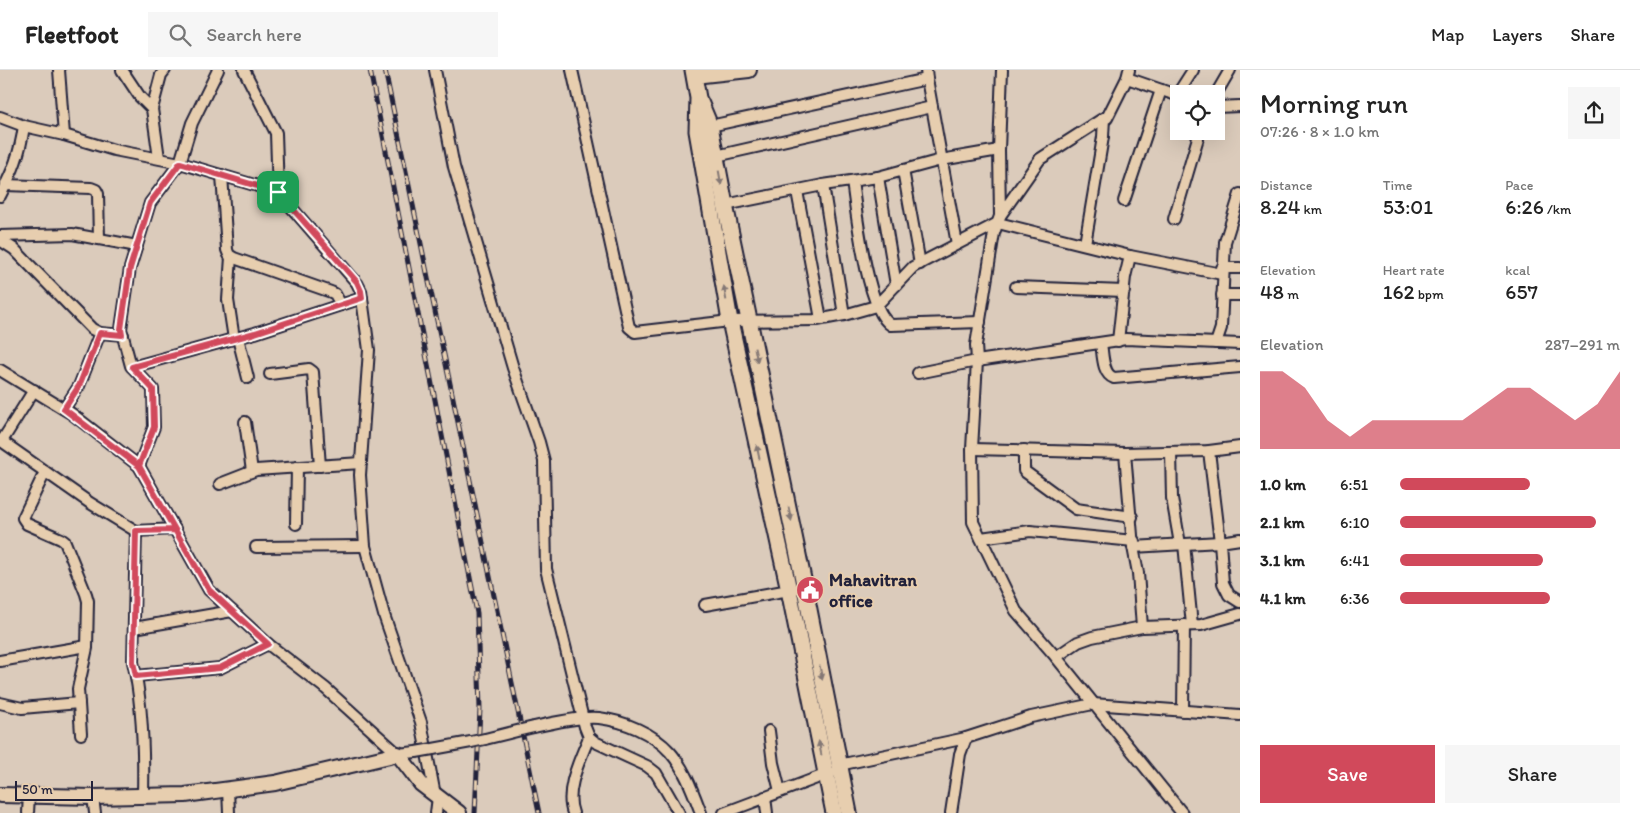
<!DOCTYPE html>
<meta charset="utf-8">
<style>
body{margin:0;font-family:Itim,sans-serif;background:#f6f6f6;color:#222;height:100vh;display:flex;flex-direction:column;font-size:19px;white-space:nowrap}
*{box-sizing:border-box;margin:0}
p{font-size:16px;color:#767676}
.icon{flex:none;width:28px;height:28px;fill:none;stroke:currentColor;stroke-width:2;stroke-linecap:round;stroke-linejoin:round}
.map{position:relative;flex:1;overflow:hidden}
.drawer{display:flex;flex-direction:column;background:#fff;width:400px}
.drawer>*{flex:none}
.fabs{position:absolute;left:1170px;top:15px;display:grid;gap:10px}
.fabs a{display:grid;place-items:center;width:55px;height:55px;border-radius:0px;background:#fff;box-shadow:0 5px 20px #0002;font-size:25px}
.scale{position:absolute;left:15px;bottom:12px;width:78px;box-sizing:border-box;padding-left:5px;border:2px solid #22223b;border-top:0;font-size:14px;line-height:18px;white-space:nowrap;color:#22223b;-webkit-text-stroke:4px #e7ceaf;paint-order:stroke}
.pin{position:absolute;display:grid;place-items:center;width:42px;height:42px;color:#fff;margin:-21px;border-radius:10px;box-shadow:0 2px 8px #0006}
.round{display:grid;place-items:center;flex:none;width:52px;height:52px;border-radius:0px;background:#f6f6f6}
.headline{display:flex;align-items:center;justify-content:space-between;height:85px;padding:0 20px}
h1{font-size:28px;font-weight:600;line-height:38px}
.figures{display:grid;grid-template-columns:repeat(3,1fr);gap:8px;height:85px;padding:5px 20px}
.figures div{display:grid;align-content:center}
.figures b{font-size:21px;font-weight:600}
.figures small{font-size:14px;font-weight:400}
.figures p{font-size:14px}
.chart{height:140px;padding:10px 20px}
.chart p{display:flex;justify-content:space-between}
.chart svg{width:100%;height:90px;margin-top:5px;fill:#d1495b;opacity:.7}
.button{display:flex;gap:10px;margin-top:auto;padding:10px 20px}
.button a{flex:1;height:58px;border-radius:0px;background:#d1495b;color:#fff;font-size:20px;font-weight:600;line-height:58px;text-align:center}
.button a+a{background:#f6f6f6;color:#222}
ul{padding:0 20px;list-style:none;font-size:16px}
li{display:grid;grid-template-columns:80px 60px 1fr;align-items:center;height:38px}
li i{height:12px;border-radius:6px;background:#d1495b}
header{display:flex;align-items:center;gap:30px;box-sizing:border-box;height:70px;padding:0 25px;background:#fff;border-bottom:1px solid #e0e0e0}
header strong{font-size:24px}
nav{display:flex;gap:28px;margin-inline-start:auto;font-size:18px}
.search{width:350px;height:45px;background:#f6f6f6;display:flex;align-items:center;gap:12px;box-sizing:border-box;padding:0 18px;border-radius:0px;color:#767676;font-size:19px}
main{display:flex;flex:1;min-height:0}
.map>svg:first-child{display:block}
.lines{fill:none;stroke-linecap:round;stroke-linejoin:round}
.minor-casing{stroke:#22223b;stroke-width:14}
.secondary-casing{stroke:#22223b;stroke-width:18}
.primary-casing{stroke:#22223b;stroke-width:19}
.minor{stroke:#e7ceaf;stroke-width:10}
.secondary{stroke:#e7ceaf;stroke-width:14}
.primary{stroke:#e7ceaf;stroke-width:15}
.rail-casing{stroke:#22223b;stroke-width:5}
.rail{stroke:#e7ceaf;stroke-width:3;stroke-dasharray:9;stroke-linecap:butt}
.minor-bridge-casing{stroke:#22223b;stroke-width:14;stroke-linecap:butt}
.minor-bridge{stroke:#e7ceaf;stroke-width:10}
.oneway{fill:#847875}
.route-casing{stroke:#fff;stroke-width:10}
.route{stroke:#d1495b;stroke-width:6}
.labels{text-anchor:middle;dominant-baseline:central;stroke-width:4;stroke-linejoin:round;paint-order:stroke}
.poi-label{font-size:18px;font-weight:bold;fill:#22223b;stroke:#e7ceaf;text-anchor:start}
</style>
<header>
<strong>Fleetfoot</strong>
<div class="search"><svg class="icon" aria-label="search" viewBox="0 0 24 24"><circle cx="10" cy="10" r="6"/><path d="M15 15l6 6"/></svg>Search here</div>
<nav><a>Map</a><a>Layers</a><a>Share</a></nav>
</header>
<main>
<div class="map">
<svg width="1240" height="743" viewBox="0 0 1240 743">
<rect width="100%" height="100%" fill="#dbcbbb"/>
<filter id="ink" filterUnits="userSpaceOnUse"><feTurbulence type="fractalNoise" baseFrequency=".02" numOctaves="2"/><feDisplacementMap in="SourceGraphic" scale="10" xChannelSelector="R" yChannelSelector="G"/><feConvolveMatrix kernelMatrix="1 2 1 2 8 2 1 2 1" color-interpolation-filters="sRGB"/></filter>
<g filter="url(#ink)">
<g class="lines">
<g class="minor-casing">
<g id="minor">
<polyline points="59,0 64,65"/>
<polyline points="122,0 140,27 152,39 159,88"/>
<polyline points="244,0 276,63 278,122"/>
<polyline points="435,0 454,97 513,298 539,372 544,391 546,499 585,657 589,667 595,672 647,696 656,703 679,743"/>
<polyline points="572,0 629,257 635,262 730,251 817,250 844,245 876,236 913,197 998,153 1130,186 1222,204"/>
<polyline points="926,0 927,9 957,174"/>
<polyline points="1002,0 999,80 1000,146 994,163 976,275 977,291 972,379 973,452 1016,541 1056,587 1182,743"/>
<polyline points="1127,8 1179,26"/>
<polyline points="1216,24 1230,0"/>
<polyline points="1177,25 1193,0"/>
<polyline points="1216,37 1240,36"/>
<polyline points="152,39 161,5 165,0"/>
<polyline points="0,47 24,56 64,65 114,80 180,93 278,122 357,213 361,221 369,280 360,405 365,476 384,545 421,652 435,725"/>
<polyline points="710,56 927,9"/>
<polyline points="716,86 932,37"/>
<polyline points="903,100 920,194"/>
<polyline points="222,105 227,180 229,185 234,188 331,222 335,224 341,235"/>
<polyline points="878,107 896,215"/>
<path d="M852,111c4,28 15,131 39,144l89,-3"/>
<polyline points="5,115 91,118 96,120 98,124 99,169"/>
<polyline points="823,115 844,245"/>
<polyline points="797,121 821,249"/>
<path d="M0,126c13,-25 20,-42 24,-70"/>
<polyline points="1124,131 1161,20"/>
<polyline points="725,135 823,115 878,107 941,90 999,80"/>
<polyline points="1000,146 1040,89 1104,48 1107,48 1127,8 1129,0"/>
<polyline points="1174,149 1200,61"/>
<polyline points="0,166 72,164 137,176"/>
<polyline points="0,170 14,179 92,259 100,263 123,265"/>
<polyline points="1085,174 1103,67 1104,48"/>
<polyline points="231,187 228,230 234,269"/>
<polyline points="1222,198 1240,198"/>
<polyline points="1016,217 1124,221"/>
<polyline points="1222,225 1240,225"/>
<polyline points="238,268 248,308"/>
<polyline points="1118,271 1125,207 1130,186"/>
<path d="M1101,273c2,11 1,31 13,35l126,-11"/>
<polyline points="1216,273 1221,258 1225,172 1240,124"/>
<polyline points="132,297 255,263 362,228"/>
<polyline points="0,300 72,344 139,396 209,520 268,574 325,618 398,684 416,682"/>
<polyline points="918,303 977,291 1126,269 1240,274"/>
<polyline points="270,304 309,299 313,302 320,396"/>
<polyline points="64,339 79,316 100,263"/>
<polyline points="245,352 252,401"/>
<polyline points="0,370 90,433 136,461 175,459"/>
<polyline points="2,371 34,320"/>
<polyline points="972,379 1125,383 1209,381 1240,377"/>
<polyline points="1024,380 1024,401 1076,439 1132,447"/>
<polyline points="1209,381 1220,472 1223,513 1229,525 1240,532"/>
<polyline points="1171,382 1172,428 1180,474"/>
<polyline points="1125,383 1133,477 1138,503 1142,557"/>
<polyline points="139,396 154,357 153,319 131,296 121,259 130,198 150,133 180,93 192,53 218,0"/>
<polyline points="45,402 23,448 27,454 61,469 65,472 86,524 88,531 87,578 78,619 81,664"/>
<polyline points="220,414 256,400 361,393"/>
<polyline points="296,454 297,397"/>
<path d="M136,461l-3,131c10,43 11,89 10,133"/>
<polyline points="981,468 1030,461 1134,471"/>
<polyline points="1184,474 1192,555"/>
<polyline points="256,477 365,476"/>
<polyline points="1133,477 1220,472 1240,469"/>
<polyline points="705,535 795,519"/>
<polyline points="134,558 232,541"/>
<polyline points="1056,587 1078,572 1092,567 1142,557 1201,555 1240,544"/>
<polyline points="0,591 87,576"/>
<polyline points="136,606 220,598 268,574"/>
<polyline points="0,633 22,638 79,633"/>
<polyline points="1183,641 1184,555"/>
<path d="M534,657c17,-4 48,-11 65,-9 25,3 54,15 71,34 15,17 23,40 31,61"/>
<polyline points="769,661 773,693 780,721"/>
<polyline points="485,669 521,660"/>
<polyline points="433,679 471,672"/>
<polyline points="839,695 966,668 1031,647 1093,634 1240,645"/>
<polyline points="228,719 229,743"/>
<polyline points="93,727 95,743"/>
<polyline points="765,727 767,743"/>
<polyline points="28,743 29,725"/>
<polyline points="436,743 438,727"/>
<path d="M573,743c-9,-23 8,-55 16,-76"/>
<polyline points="724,743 830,703"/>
<polyline points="951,743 960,684 966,668"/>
</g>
</g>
<g class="secondary-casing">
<g id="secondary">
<polyline points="694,6 749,0"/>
<polyline points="0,725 93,727 185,725 275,713 398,684 421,714 459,743"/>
</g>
</g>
<g class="primary-casing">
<g id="primary">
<polyline points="693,0 698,28 697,61 730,251 789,520 834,743"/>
<polyline points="700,32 710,56 725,135 803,509 849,743"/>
</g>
</g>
<use href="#minor" class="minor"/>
<use href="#secondary" class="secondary"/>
<use href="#primary" class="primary"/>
<g class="rail-casing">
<g id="rail">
<polyline points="370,0 477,543 480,639 475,743"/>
<polyline points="385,0 539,743"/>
</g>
</g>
<use href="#rail" class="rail"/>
<g class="minor-bridge-casing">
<g id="minor-bridge">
<polyline points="521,660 534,657"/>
<polyline points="471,672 485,669"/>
<polyline points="416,682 433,679"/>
</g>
</g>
<use href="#minor-bridge" class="minor-bridge"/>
</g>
<defs><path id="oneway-solid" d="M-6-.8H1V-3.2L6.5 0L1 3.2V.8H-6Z" transform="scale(1.25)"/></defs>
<g class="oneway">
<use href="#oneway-solid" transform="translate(720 108) rotate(80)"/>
<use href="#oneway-solid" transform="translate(725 223) rotate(-100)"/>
<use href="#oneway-solid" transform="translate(756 285) rotate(78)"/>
<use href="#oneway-solid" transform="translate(758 382) rotate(-102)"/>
<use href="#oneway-solid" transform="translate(790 444) rotate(78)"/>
<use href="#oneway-solid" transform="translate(821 603) rotate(79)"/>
<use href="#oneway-solid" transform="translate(820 678) rotate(-101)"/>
</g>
</g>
<g class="lines" filter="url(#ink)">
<g class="route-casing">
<polyline id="route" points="278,122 180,93 150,133 130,198 121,259 122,265 100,263 79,316 64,339 139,396 209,520 268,574 220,598 136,606 133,592 136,461 175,460 139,396 154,357 153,319 132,297 255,263 362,228 361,221 357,212 278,122"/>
</g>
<use href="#route" class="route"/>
</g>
<defs>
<g id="civic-disc" transform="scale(1.4375)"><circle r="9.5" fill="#d1495b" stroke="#e7ceaf"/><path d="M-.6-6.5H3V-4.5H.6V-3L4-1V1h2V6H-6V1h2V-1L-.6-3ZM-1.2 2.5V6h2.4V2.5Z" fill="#fff"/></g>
</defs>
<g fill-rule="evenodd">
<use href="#civic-disc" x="810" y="520"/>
</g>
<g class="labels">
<g class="poi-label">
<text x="829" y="510">Mahavitran<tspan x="829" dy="21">office</tspan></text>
</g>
</g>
</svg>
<div class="fabs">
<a><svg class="icon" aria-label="locate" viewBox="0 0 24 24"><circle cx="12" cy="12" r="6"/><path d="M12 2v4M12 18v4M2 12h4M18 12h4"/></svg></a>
</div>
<div class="scale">50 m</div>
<div class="pin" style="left:278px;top:122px;background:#1e9e55"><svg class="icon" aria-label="arrive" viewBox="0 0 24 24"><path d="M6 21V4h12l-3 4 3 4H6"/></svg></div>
</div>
<section class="drawer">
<div class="headline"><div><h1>Morning run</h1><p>07:26 · 8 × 1.0 km</p></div><a class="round"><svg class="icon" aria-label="share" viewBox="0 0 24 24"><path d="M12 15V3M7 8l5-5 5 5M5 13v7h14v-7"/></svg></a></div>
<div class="figures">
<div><p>Distance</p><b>8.24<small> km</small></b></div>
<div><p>Time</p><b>53:01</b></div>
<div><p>Pace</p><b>6:26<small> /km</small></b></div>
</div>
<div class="figures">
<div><p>Elevation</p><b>48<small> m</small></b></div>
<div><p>Heart rate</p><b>162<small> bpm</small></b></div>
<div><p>kcal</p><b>657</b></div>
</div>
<div class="chart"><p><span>Elevation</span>287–291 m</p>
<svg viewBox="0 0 160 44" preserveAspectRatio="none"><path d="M0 44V6L10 6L20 14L30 30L40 38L50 30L60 30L70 30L80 30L90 30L100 22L110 14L120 14L130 22L140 30L150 22L160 6V44z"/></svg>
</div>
<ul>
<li><b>1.0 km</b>6:51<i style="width:59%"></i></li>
<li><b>2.1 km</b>6:10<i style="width:89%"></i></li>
<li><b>3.1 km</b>6:41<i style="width:65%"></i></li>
<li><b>4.1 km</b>6:36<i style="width:68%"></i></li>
</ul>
<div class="button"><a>Save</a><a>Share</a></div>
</section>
</main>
